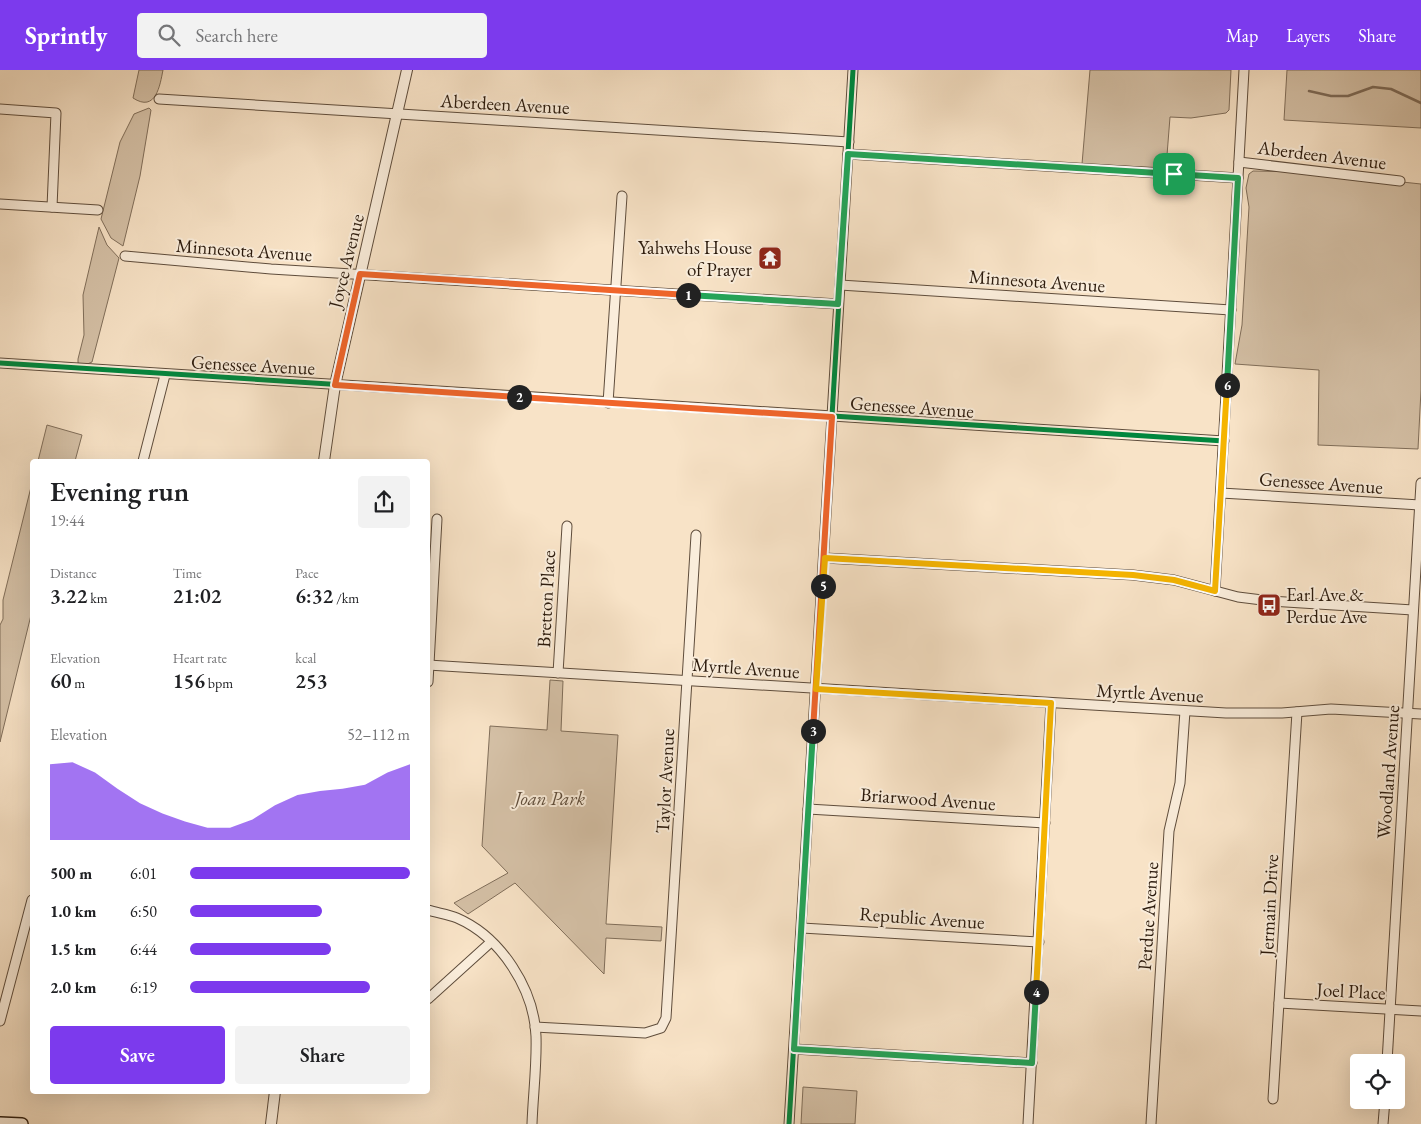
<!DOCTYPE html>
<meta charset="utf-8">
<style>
body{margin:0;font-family:"EB Garamond",serif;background:#f2f2f2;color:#202124;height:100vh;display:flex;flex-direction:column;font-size:19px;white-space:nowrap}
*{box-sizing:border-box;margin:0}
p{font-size:16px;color:#757577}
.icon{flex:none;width:28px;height:28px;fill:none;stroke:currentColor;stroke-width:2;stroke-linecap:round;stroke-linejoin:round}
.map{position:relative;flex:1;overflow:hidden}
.drawer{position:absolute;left:30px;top:389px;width:400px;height:635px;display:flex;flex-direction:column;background:#fff;border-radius:5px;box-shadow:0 5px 20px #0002}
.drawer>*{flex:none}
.controls{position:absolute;left:1350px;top:984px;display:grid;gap:10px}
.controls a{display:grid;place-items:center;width:55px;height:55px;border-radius:5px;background:#fff;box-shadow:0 5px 20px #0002;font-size:25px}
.pin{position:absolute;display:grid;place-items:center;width:42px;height:42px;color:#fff;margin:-21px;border-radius:10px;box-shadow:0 2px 8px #0006}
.km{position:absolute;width:25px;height:25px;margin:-12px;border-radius:50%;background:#222;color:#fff;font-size:14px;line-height:25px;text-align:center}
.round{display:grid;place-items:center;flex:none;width:52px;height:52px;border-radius:5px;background:#f2f2f2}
.headline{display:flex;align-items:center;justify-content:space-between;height:85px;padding:0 20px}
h1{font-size:28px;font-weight:600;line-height:38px}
.metrics{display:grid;grid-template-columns:repeat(3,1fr);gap:8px;height:85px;padding:5px 20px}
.metrics div{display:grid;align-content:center}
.metrics b{font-size:21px;font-weight:600}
.metrics small{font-size:14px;font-weight:400}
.metrics p{font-size:14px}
.chart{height:140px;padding:10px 20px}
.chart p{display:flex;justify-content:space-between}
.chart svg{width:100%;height:90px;margin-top:5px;fill:#7c3aed;opacity:.7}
.cta{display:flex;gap:10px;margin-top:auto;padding:10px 20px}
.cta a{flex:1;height:58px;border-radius:5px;background:#7c3aed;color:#fff;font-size:20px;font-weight:600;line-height:58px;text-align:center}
.cta a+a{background:#f2f2f2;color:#202124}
ul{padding:0 20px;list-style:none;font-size:16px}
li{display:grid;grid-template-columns:80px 60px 1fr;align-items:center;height:38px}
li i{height:12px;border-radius:6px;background:#7c3aed}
header{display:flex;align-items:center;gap:30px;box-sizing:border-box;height:70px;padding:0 25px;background:#7c3aed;color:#fff}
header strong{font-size:24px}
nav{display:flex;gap:28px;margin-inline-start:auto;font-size:18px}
.search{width:350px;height:45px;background:#f2f2f2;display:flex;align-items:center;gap:12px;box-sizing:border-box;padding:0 18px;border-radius:5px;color:#757577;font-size:19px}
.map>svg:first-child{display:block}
.green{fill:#d5c1a7;stroke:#806e5a}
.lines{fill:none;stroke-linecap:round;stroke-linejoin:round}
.stream{stroke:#7d6a57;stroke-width:2.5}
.minor-casing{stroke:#5f4d3c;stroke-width:11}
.tertiary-casing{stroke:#5f4d3c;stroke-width:12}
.secondary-casing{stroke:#2c1b0d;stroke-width:14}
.minor{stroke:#faeddb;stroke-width:9}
.tertiary{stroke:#faeddb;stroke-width:10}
.secondary{stroke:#faeddb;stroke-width:11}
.cycleway-casing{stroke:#faeddb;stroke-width:8}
.cycleway{stroke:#00873e;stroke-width:5}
.split-1-casing{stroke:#fff;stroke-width:10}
.split-2-casing{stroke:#fff;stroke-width:10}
.split-3-casing{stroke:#fff;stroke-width:10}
.split-4-casing{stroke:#fff;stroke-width:10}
.split-5-casing{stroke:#fff;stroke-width:10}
.split-6-casing{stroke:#fff;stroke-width:10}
.split-7-casing{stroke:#fff;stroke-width:10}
.split-1{stroke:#22a559;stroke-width:6}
.split-2{stroke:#f0652b;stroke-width:6}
.split-3{stroke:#f0652b;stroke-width:6}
.split-4{stroke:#22a559;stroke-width:6}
.split-5{stroke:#f5b400;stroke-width:6}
.split-6{stroke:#f5b400;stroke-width:6}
.split-7{stroke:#22a559;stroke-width:6}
.labels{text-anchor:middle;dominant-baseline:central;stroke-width:4;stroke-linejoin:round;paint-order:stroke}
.street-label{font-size:19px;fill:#2c1b0d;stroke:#faeddb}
.poi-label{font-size:19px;fill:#2c1b0d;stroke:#faeddb;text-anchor:end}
.park-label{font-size:19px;font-style:italic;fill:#5f4d3b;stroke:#faeddb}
</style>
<header>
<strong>Sprintly</strong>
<div class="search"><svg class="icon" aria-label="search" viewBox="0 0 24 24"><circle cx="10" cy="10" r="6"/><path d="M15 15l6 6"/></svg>Search here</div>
<nav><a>Map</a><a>Layers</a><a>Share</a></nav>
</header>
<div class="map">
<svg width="1421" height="1054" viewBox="0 0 1421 1054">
<rect width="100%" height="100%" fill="#f8e3c7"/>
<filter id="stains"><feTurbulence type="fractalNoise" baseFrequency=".004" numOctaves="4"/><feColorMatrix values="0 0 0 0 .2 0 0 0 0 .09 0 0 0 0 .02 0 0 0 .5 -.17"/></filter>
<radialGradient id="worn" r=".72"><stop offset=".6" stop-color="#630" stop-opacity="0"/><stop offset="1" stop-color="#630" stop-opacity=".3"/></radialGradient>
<g class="green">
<path d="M139,0h24c-3,15 -7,43 -30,28z"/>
<polygon points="1090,0 1231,0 1229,40 1226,43 1191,48 1170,47 1166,98 1082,94"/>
<polygon points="1287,0 1421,0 1421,58 1284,50"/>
<polygon points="149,38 151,40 140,106 123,176 111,168 101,149 120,72 134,44"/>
<polygon points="1253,101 1308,102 1421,114 1421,320 1418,379 1318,375 1319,300 1235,294 1242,255 1249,137 1246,118 1249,104"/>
<polygon points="99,157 107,175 119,188 92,292 85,295 78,293 78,289 84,265 83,225"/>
<polygon points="47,355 82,365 75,391 38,391"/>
<polygon points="32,413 32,541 0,672 0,555 3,549 3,530"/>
<polygon points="550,610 563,611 561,661 618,665 606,854 662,857 661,871 606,868 604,904 515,813 468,844 454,833 508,803 482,776 490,656 547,660"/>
<polygon points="803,1017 857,1021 855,1054 801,1054"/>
</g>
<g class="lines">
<polyline class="stream" points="1309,21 1331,26 1348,26 1373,17 1391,19 1421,33"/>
<g class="minor-casing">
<g id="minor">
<polyline points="159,29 849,72"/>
<polyline points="0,39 56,43 52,137"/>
<polyline points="848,84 1238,108"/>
<polyline points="1239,92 1400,111"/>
<polyline points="0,134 98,140"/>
<polyline points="125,186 271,199 838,234"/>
<polyline points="840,215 1231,240"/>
<polyline points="0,293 1224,371"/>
<polyline points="608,333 622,126"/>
<polyline points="143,391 165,305"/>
<polyline points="1221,423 1420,435"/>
<polyline points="825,488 1133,505 1174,510 1238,527 1270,531 1413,540"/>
<polyline points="1215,521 1244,0"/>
<polyline points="428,595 1226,643 1282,643 1331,639 1421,644"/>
<polyline points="558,603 567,456"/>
<polyline points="428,612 437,449"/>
<polyline points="808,739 1045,753"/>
<path d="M428,840c9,3 20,4 29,8 44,19 77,71 79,118 1,29 -3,59 -4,88"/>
<polyline points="802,858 1039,872"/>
<polyline points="428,929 491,872"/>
<polyline points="1279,933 1421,941"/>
<polyline points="0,951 32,830"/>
<polyline points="535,957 645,963 661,958 666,948 696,465"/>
<polyline points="794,979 1032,993"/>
<polyline points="1387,992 1421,413"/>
<polyline points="1273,1029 1297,642"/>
<polyline points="789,1054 853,0"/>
<polyline points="1028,1054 1051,633"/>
<polyline points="1151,1054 1169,761 1180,713 1185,641"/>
<polyline points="1383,1054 1385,1030"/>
</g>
</g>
<g class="tertiary-casing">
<g id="tertiary">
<polyline points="324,391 335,315 407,0"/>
<polyline points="271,1054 275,1021"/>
</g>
</g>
<g class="secondary-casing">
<polyline id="secondary" points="0,1053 22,1054"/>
</g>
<use href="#minor" class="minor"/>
<use href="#tertiary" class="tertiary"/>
<use href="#secondary" class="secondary"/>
<g class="cycleway-casing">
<g id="cycleway">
<polyline points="0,293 1224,371"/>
<polyline points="789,1054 853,0"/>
</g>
</g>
<use href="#cycleway" class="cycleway"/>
</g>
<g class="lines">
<g class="split-1-casing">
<polyline id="split-1" points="688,225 838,234 848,84 1174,104"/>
</g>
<g class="split-2-casing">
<polyline id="split-2" points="519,327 335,315 360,204 688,225"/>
</g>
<g class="split-3-casing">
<polyline id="split-3" points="519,327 832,347 813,661"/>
</g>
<g class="split-4-casing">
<polyline id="split-4" points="813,661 794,979 1032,993 1036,922"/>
</g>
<g class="split-5-casing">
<polyline id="split-5" points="823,516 816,619 1051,633 1036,922"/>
</g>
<g class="split-6-casing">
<polyline id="split-6" points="823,516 825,488 1133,505 1174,510 1215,521 1227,315"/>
</g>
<g class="split-7-casing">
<polyline id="split-7" points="1174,104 1238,108 1227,315"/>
</g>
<use href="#split-1" class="split-1"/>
<use href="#split-2" class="split-2"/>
<use href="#split-3" class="split-3"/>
<use href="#split-4" class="split-4"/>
<use href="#split-5" class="split-5"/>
<use href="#split-6" class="split-6"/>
<use href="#split-7" class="split-7"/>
</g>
<defs>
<g id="temple-square" transform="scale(1.25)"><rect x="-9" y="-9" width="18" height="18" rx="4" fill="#8f2418" stroke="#faeddb"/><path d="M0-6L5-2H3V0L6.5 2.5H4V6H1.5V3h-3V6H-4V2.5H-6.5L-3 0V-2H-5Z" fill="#fff"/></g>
<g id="bus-square" transform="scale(1.25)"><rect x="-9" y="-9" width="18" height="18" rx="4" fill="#8f2418" stroke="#faeddb"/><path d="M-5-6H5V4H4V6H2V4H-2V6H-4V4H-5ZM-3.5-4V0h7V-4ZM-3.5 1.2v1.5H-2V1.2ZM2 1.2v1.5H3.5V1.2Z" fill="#fff"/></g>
</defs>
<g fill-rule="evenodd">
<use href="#temple-square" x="770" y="188"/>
<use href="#bus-square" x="1269" y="535"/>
</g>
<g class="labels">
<g class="street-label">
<text transform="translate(505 34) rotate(3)">Aberdeen Avenue</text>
<text transform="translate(1322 85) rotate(7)">Aberdeen Avenue</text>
<text transform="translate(244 180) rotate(4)">Minnesota Avenue</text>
<text transform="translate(346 191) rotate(-76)">Joyce Avenue</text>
<text transform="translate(1037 211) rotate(4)">Minnesota Avenue</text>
<text transform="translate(253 295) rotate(3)">Genessee Avenue</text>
<text transform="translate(912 337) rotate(4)">Genessee Avenue</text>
<text transform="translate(1321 413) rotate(4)">Genessee Avenue</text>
<text transform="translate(546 529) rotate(-87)">Bretton Place</text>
<text transform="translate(746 598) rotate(4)">Myrtle Avenue</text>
<text transform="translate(1150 623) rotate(3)">Myrtle Avenue</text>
<text transform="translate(1388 702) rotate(-86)">Woodland Avenue</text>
<text transform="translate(665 711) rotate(-87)">Taylor Avenue</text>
<text transform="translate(928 729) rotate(4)">Briarwood Avenue</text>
<text transform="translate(1269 835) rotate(-87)">Jermain Drive</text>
<text transform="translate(1148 846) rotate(-86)">Perdue Avenue</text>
<text transform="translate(922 848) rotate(4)">Republic Avenue</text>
<text transform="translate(1351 921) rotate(3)">Joel Place</text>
</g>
<g class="poi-label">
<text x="752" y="177">Yahwehs House<tspan x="752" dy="22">of Prayer</tspan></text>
<text x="1286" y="524" text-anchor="start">Earl Ave &amp;<tspan x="1286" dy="22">Perdue Ave</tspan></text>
</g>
<g class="park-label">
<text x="550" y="728">Joan Park</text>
</g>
</g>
<rect width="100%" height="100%" filter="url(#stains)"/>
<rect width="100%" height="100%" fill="url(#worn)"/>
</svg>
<div class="controls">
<a><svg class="icon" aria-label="locate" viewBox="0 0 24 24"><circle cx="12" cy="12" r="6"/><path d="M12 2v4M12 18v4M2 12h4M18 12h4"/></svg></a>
</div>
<div class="pin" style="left:1174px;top:104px;background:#1e9e55"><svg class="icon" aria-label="arrive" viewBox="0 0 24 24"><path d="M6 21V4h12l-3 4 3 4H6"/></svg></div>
<b class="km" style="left:688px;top:225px">1</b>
<b class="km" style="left:519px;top:327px">2</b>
<b class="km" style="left:813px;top:661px">3</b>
<b class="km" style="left:1036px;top:922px">4</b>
<b class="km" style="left:823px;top:516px">5</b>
<b class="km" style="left:1227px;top:315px">6</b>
<section class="drawer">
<div class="headline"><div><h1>Evening run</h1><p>19:44</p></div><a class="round"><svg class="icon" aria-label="share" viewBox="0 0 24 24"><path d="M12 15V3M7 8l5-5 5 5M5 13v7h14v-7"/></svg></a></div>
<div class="metrics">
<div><p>Distance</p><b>3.22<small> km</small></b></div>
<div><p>Time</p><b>21:02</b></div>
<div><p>Pace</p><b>6:32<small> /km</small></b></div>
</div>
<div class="metrics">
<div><p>Elevation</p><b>60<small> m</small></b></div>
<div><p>Heart rate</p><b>156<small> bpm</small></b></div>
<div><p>kcal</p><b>253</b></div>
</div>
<div class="chart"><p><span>Elevation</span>52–112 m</p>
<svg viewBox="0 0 160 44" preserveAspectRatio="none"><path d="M0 44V7L10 6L20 11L30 19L40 26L50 31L60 35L70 38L80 38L90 34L100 27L110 22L120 20L130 19L140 17L150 11L160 7V44z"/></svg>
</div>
<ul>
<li><b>500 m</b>6:01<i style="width:100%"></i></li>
<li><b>1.0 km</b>6:50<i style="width:60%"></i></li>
<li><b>1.5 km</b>6:44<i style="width:64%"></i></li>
<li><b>2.0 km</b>6:19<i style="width:82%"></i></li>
</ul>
<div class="cta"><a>Save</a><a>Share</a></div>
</section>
</div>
